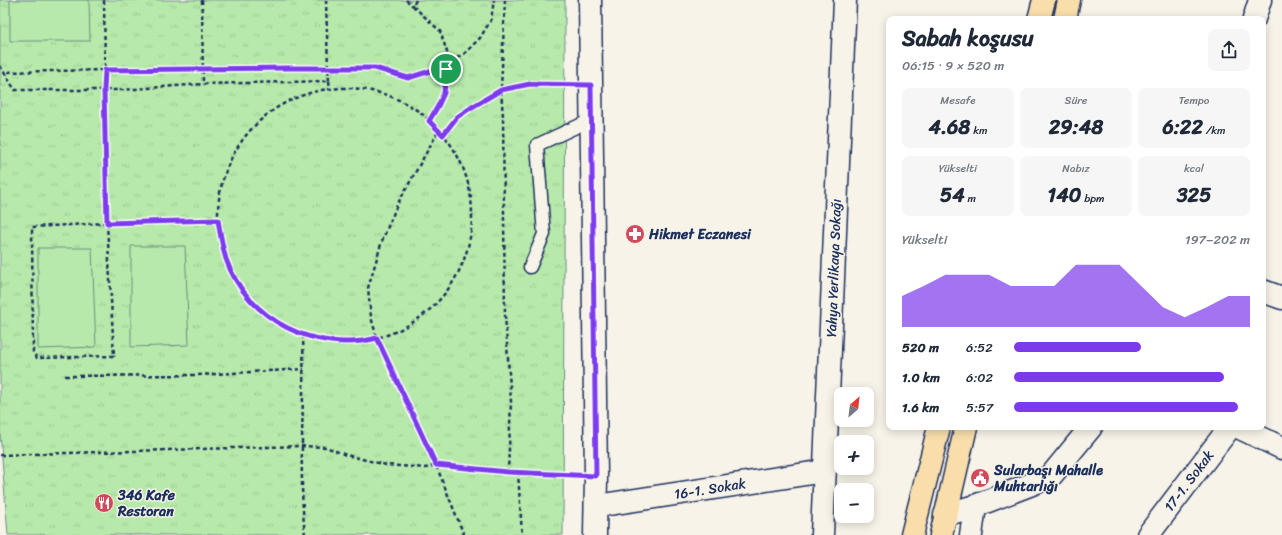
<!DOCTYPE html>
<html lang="tr">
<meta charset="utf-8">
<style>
body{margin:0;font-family:Sriracha,sans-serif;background:#f6f6f7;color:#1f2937;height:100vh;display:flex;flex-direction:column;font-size:15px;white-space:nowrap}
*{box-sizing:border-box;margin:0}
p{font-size:13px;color:#747a83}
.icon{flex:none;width:22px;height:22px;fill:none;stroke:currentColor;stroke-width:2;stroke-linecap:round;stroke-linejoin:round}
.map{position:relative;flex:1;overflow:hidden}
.drawer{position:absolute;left:886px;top:16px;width:380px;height:414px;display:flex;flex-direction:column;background:#fff;border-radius:8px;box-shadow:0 2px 10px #0003}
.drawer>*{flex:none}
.needle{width:26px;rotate:28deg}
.controls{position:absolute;left:834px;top:387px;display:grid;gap:8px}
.controls a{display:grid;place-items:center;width:40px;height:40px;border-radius:8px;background:#fff;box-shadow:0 2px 10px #0003;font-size:20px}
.pin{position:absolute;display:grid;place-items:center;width:34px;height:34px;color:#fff;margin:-17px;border:2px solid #fff;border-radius:50%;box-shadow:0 1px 4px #0007}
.round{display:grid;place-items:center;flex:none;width:42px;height:42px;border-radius:8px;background:#f6f6f7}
.summary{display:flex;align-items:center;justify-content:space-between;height:68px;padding:0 16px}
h1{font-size:22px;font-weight:700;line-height:30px}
.stats{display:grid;grid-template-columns:repeat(3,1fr);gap:6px;height:68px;padding:4px 16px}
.stats div{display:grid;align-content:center;border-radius:8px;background:#f6f6f7;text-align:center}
.stats b{font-size:20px;font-weight:700}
.stats small{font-size:11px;font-weight:400}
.stats p{font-size:11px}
.chart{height:112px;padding:8px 16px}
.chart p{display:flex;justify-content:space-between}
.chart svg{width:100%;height:72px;margin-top:4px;fill:#7c3aed;opacity:.7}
ul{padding:0 16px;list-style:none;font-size:13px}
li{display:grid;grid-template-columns:64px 48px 1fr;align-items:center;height:30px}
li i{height:10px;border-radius:5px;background:#7c3aed}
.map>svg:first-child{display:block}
.grass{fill:url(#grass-tufts);stroke:#698c84}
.pitch{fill:#b7eaaa;stroke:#698c84}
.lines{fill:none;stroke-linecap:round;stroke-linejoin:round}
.lane-casing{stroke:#1b2f5e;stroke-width:15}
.street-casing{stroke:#1b2f5e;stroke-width:25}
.primary-casing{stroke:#1b2f5e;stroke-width:25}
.path{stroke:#1b2f5e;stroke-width:2.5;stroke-dasharray:4 3;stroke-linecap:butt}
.lane{stroke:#f7f3e8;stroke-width:12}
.street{stroke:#f7f3e8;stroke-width:22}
.primary{stroke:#f9deab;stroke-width:22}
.route-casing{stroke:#fff;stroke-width:8}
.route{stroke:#7c3aed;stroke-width:5}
.labels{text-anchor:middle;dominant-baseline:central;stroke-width:3;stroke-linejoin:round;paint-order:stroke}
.poi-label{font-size:14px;font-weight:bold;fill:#1b2f5e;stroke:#f7f3e8;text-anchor:start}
.street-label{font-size:14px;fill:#1b2f5e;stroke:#f7f3e8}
</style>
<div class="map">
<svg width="1282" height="535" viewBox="0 0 1282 535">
<defs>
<pattern id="grass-tufts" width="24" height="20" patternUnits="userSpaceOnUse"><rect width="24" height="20" fill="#b7eaaa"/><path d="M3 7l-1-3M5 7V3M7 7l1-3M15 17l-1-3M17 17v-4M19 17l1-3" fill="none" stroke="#9dc995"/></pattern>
</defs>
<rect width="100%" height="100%" fill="#f7f3e8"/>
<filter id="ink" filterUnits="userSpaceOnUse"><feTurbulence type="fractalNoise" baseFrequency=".025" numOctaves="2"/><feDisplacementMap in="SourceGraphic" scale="8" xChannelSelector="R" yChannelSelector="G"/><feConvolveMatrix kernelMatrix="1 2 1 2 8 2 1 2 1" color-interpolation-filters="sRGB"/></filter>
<g filter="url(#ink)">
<polygon class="grass" points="0,0 565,0 563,535 8,535 0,432"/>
<g class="pitch">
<polygon points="10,0 89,0 90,41 10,41"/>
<polygon points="131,246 185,246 189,345 131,347"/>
<polygon points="38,248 92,248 96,347 38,349"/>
</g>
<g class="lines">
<g class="lane-casing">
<polyline id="lane" points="530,267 544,234 537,145 591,120"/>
</g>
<g class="street-casing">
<g id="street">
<polyline points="590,0 596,476 595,535"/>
<polyline points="1254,19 1260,0"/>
<polyline points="1263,291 1282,298"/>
<polyline points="1238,427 1282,448"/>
<polyline points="596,506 825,471"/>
<polyline points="945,515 975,506 1050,477 1091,427"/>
<polyline points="822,535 845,0"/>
<polyline points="971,535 975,506"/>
<polyline points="1148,535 1230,427"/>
</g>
</g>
<g class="primary-casing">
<g id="primary">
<polyline points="1039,19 1044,0"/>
<polyline points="1065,19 1069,0"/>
<polyline points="912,535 939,427"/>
<polyline points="941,535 966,427"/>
</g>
</g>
<g class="path">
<polyline points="104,0 105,70 104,90 107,223 218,220"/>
<polyline points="202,0 203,84"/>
<polyline points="326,0 328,68 375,68 408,78 440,68 464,54 480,38 491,20 494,0"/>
<polyline points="406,0 413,6"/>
<polyline points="416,0 413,6 440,31 447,52 444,93 438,106 430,120"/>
<polyline points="505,0 501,90 503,116 505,315 511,402 508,472"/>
<polyline points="0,66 15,90 122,90 203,84 329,81 328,68 204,68 4,72"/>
<polyline points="329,81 330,90"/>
<circle cx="345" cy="215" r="127"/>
<polyline points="443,135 457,117 472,107 501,90 530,84 570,84"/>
<polygon points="107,223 114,356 37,358 33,352 32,227"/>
<path d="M303,335c2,66 -5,133 2,200"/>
<polyline points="65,376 198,375 304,369"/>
<polyline points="0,455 301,446 326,447 346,455 386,465 426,468 436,465 377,338 371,317 368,288 382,241 397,205 439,130"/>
<polyline points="518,472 522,535"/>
<polyline points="464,535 436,465 508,472 573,475"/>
</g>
<use href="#lane" class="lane"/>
<use href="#street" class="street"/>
<use href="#primary" class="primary"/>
</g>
</g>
<g class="lines" filter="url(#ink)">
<g class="route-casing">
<path id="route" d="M447,64l-3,29 -6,13 -9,15 14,14 14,-18 15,-10 29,-17 29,-6 61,1 5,391 -88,-4 -72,-7 -59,-127c-61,16 -130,-18 -151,-79 -4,-13 -6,-26 -8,-39l-111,3 -3,-133 1,-20 181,-2h89l33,10 32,-10z"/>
</g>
<use href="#route" class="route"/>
</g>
<defs>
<g id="pharmacy-disc" transform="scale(1)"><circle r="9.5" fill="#d1495b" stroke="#f7f3e8"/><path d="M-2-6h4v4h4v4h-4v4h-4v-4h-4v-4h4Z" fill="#fff"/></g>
<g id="civic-disc" transform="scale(1)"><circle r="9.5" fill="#d1495b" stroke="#f7f3e8"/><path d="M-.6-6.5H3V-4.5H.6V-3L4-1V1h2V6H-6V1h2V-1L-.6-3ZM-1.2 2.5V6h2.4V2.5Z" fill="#fff"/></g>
<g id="restaurant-disc" transform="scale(1)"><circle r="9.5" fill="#d1495b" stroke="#f7f3e8"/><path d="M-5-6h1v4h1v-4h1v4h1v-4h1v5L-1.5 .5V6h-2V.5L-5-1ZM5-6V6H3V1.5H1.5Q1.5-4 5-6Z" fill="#fff"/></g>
</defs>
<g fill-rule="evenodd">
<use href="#pharmacy-disc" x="635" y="234"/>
<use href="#civic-disc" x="980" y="478"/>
<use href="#restaurant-disc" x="104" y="503"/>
</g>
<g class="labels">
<g class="poi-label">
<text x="649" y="234">Hikmet Eczanesi</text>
<text x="994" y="470">Sularbaşı Mahalle<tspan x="994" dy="16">Muhtarlığı</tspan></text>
<text x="118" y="495">346 Kafe<tspan x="118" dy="16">Restoran</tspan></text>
</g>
<g class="street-label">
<text transform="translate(834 268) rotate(-88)">Yahya Yerlikaya Sokağı</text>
<text transform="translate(1189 481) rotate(-53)">17-1. Sokak</text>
<text transform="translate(710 489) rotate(-9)">16-1. Sokak</text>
</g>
</g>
</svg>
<div class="controls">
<a><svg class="needle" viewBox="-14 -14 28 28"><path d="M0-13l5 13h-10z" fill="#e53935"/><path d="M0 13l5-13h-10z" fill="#747a83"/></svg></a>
<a>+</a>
<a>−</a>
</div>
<div class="pin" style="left:446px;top:69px;background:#1e9e55"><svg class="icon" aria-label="arrive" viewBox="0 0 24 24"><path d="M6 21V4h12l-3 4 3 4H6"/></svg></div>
<section class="drawer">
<div class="summary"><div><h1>Sabah koşusu</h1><p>06:15 · 9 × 520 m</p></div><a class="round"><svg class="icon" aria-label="share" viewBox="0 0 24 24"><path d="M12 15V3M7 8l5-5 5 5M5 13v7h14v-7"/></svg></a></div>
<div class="stats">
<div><p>Mesafe</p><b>4.68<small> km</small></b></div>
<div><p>Süre</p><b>29:48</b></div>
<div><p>Tempo</p><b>6:22<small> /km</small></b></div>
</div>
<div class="stats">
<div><p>Yükselti</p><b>54<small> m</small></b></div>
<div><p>Nabız</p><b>140<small> bpm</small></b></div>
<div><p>kcal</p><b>325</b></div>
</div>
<div class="chart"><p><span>Yükselti</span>197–202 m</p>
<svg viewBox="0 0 160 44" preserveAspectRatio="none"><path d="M0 44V25L10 19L20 12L30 12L40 12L50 19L60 19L70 19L80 6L90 6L100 6L110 19L120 32L130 38L140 32L150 25L160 25V44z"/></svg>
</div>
<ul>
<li><b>520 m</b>6:52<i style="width:54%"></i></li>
<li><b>1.0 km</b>6:02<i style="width:89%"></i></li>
<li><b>1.6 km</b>5:57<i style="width:95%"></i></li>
</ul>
</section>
</div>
